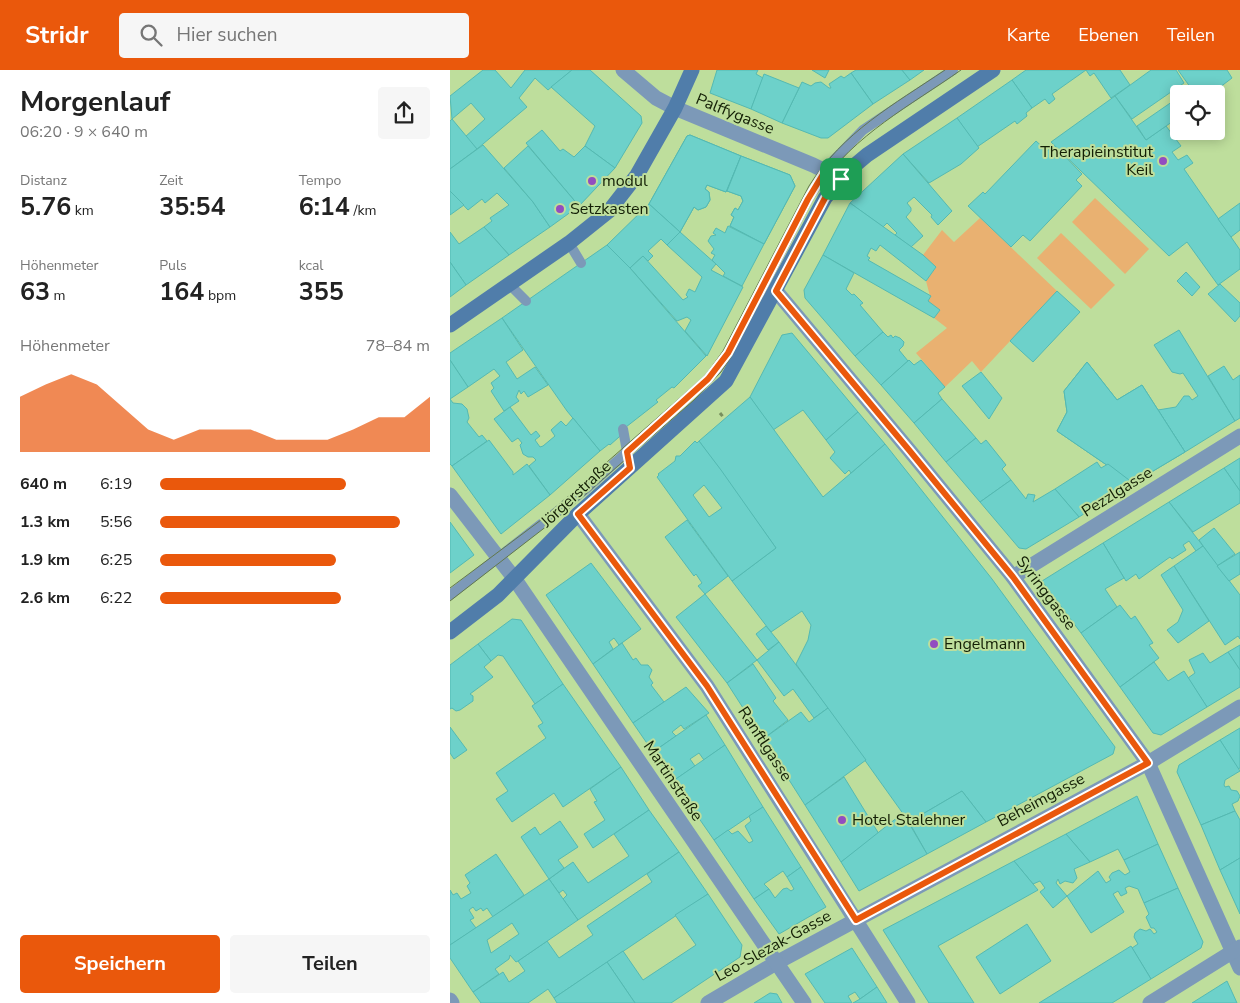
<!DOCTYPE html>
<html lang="de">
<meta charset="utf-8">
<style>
body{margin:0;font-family:"Nunito Sans",sans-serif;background:#f6f6f6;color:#222;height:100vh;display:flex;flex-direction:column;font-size:19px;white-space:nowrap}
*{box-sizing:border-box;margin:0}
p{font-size:16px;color:#767676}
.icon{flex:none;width:28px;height:28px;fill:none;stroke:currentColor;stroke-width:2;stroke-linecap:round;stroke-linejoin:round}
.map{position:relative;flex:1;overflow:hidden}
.drawer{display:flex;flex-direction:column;background:#fff;width:450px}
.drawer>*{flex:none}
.controls{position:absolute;left:720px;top:15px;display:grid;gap:10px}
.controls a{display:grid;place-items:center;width:55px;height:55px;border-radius:5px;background:#fff;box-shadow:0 2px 12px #0003;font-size:25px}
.pin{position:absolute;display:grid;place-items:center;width:42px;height:42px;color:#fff;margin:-21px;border-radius:10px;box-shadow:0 2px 8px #0006}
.round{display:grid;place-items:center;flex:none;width:52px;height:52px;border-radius:5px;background:#f6f6f6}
.head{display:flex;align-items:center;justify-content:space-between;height:85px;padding:0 20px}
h1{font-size:28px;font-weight:700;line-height:38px}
.stats{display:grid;grid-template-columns:repeat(3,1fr);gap:8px;height:85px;padding:5px 20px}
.stats div{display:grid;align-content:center}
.stats b{font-size:25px;font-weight:700}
.stats small{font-size:14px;font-weight:400}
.stats p{font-size:14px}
.chart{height:140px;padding:10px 20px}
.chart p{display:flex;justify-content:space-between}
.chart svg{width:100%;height:90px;margin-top:5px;fill:#ea580c;opacity:.7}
.button{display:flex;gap:10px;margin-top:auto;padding:10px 20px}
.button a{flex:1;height:58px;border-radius:5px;background:#ea580c;color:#fff;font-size:20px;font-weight:700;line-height:58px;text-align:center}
.button a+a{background:#f6f6f6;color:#222}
ul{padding:0 20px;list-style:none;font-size:16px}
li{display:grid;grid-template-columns:80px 60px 1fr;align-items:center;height:38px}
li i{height:12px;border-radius:6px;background:#ea580c}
header{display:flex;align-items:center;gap:30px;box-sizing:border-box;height:70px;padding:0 25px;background:#ea580c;color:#fff}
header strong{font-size:24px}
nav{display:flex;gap:28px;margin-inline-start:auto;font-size:18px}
.search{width:350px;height:45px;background:#f6f6f6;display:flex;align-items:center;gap:12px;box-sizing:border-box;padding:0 18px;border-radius:5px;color:#767676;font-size:19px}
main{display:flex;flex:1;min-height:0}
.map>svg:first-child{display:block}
.green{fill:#e9b171}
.building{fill:#6dd1ca;stroke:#54b9b2;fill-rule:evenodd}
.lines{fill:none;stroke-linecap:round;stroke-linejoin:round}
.path{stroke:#778f5d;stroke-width:3;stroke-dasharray:4 4;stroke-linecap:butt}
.service{stroke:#7c99b8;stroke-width:10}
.minor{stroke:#7c99b8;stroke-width:15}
.tertiary{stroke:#7c99b8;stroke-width:15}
.secondary{stroke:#507daa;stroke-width:15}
.tram{stroke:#62784b;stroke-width:1}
.route-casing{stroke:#fff;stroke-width:10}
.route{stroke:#ea580c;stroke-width:6}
.poi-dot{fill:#924dc0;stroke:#bede9c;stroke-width:2}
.labels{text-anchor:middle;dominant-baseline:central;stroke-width:4;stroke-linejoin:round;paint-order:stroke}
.street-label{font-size:16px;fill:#131f05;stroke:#bede9c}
.poi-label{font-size:16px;fill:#131f05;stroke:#bede9c;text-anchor:start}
</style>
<header>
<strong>Stridr</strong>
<div class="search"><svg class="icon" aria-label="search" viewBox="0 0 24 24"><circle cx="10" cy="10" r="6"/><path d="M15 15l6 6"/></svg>Hier suchen</div>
<nav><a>Karte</a><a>Ebenen</a><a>Teilen</a></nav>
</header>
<main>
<section class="drawer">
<div class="head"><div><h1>Morgenlauf</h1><p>06:20 · 9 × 640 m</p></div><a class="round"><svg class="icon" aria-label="share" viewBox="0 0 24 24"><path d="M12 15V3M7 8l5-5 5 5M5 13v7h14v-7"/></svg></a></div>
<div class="stats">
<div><p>Distanz</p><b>5.76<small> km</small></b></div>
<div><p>Zeit</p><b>35:54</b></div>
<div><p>Tempo</p><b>6:14<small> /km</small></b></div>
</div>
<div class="stats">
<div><p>Höhenmeter</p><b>63<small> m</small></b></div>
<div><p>Puls</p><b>164<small> bpm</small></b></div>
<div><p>kcal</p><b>355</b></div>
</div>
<div class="chart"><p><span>Höhenmeter</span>78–84 m</p>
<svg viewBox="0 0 160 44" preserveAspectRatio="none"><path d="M0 44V17L10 11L20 6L30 11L40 22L50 33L60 38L70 33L80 33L90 33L100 38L110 38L120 38L130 33L140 27L150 27L160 17V44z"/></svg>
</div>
<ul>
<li><b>640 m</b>6:19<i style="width:69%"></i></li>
<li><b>1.3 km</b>5:56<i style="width:89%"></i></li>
<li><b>1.9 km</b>6:25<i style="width:65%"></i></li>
<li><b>2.6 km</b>6:22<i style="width:67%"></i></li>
</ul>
<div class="button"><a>Speichern</a><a>Teilen</a></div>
</section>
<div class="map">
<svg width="790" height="933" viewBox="0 0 790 933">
<rect width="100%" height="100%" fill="#bede9c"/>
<g class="green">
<polygon points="645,128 699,179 675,204 622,152"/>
<polygon points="530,148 607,221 531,302 522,291 495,317 466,283 497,258 484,248 490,240 478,231 480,226 476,211 486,197 473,185 492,160 504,172"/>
<polygon points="611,163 665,215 641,239 587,188"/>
</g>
<g class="building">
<polygon points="33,0 45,0 61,18 75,0 122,0 98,20 85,8 69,28 77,37 27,79 15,67 35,49 21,33 2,49 0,26"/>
<polygon points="122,0 140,0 191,46 192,53 165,98 135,76 145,56 101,17"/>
<polygon points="267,0 308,0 306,4 313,8 301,39 260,23"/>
<polygon points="362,0 379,0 375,8"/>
<polygon points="406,0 452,0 460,10 423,34 401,3"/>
<polygon points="452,0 474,0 460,10"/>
<polygon points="576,0 670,0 680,15 661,28 644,3 640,6 636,0 602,24 605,29 599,34 595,29 582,38 562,10"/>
<polygon points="701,0 726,0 734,13 682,49 665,26"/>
<polygon points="728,0 777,0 782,8 761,24 739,24 743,21"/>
<polygon points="401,3 423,34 378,68 371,68 332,53 352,12 361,16 365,13 371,12 379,18 381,18 379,14 391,6 394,8"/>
<polygon points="314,4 349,18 332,53 301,39"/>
<polygon points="562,10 582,38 576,43 577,46 567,54 565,51 527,77 507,48"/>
<polygon points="665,26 696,70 716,56 731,76 722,82 728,90 737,85 743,93 734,99 790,180 790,199 768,215 737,172 719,186 601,72"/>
<polygon points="729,27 729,47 696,70 687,56"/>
<polygon points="507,48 529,78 511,94 479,113 453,84"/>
<polygon points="2,49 27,79 0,99 0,51"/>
<polygon points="92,60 110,81 113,79 124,87 135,76 165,98 129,136 76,73"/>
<polygon points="240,65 291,86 276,122 257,115 255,119 259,122 260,130 256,137 248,140 244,137 230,162 199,134 237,66"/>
<polygon points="240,65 291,86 276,122 257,115 255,119 259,122 260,130 256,137 248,140 244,137 230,162 199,134 237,66"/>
<polygon points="586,71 597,81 604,75 632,104 626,110 632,116 580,171 573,165 561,177 518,136 533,122 535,124"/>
<polygon points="33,75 83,132 100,157 59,185 34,157 42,151 40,148 59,135 47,123 35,133 32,129 18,140 0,121 0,99"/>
<polygon points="78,76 129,136 100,157 83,132 54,98"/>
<polygon points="453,84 502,141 488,155 481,147 482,145 464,127 457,133 461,138 461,141 456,147 473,166 461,177 445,165 447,163 437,153 433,157 400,133"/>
<polygon points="291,86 340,105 345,116 314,174 280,156 284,147 281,145 285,138 288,140 293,131 291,126 277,121"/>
<polygon points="291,86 340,105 345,116 314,174 280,156 284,147 281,145 285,138 288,140 293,131 291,126 277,121"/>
<polygon points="0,121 14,135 0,145"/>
<polygon points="400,133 473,185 486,197 476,211 430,175 426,181 421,178 417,186 420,188 418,190 481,226 478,231 490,240 484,248 373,185"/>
<polygon points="790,133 790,160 781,167 768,149"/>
<polygon points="199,134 230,162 217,175 211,169 198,181 203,186 198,191 193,186 180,198 157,175"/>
<polygon points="278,156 314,174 292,216 273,206 275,203 262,190 265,185 261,183 264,179 258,171 261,166 266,165 263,163 266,158 275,163"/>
<polygon points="34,157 59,185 16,215 0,192 0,162 9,174"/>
<polygon points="230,162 266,194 261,200 293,217 257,286 235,261 241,250 237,247 227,251 180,198 193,186 233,230 238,227 236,225 239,219 245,222 252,207 217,175"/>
<polygon points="157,175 180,198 256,286 224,318 222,317 206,330 208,332 176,357 178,359 160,375 159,374 150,381 117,341 52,248"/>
<polygon points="373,185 404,203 396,219 402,225 404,224 413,233 410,235 433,262 405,286 355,228 354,220"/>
<polygon points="0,192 16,215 0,227"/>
<polygon points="736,202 750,217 742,226 727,211"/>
<polygon points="770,214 790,233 790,246 785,252 758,224"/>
<polygon points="607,221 630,242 583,292 560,271"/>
<polygon points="52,248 73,280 56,292 67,309 85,297 98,315 78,327 74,321 71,324 69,320 66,327 69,331 54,341 41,321 44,318 41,313 50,306 44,299 18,317 0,290 0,283"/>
<polygon points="729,260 785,351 735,382 708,340 726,337 734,326 739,326 742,330 748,326 733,303 730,304 722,302 704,275"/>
<polygon points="433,262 438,267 441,265 443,268 445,266 450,268 454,272 453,276 449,280 458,291 431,315 405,286"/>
<polygon points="342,263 408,342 376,370 353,340 323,360 300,327 332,265"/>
<polygon points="0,290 18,317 0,329 3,333 12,334 17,339 19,348 17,352 29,367 32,365 37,371 2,396 0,394"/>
<polygon points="459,290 464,295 471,290 495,317 488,323 492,329 464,353 431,315"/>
<path d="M637,292l30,38 25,-15 43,67 -52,31 -76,-52 10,-19 -3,-21zM668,334l7,10 6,-4 15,23 -13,8 -2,-2h-13l-13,-12z"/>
<polygon points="637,292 667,330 692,315 735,382 683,413 607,361 617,342 614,321"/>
<polygon points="774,296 783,310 790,305 790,348 785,351 758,306"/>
<polygon points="531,302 552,328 539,349 512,316"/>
<polygon points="300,327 373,427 435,374 542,509 665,677 663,684 536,752 512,721 459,752 346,594 358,570 361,555 352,541 321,562 282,511 326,478 249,371"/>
<polygon points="492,329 526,368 496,392 464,353"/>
<polygon points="60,337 81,365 86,361 90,366 85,370 90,377 93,376 105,366 101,360 111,351 116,356 123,348 150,381 100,425 79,396 86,390 83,387 78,387 73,384 70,375 72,373 68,368 62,372 44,349"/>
<polygon points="408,342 435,374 401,403 399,400 395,404 380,388 385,382 376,370"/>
<polygon points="526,368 531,374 536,370 556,395 552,399 561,410 530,432 496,392"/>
<polygon points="39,370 63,402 63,405 77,394 100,425 51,464 2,396"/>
<path d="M245,371l2,2 2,-2 22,29 55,78 -44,33 -75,-104 2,-2 -1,-1 17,-13 1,-5h4zM254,415l18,23 -13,9 -16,-22z"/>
<polygon points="790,388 790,421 774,398"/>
<polygon points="647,392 651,398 658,394 683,413 629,447 605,419"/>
<polygon points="774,398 790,421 790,433 743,462 719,432"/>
<polygon points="561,410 576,429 578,424 585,425 583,432 605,419 629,447 576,479 569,478 530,432"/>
<polygon points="719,432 753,476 746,481 739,471 733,475 736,480 722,489 720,487 689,509 686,504 676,511 653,473"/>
<polygon points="237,450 278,506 255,524 248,516 252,513 246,504 244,506 215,467"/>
<polygon points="0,452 24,485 0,503"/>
<polygon points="764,458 785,484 767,496 749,470"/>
<polygon points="653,473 674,508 655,519 667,537 631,563 592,511"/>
<polygon points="753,476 790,525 790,569 788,566 775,575 724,496"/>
<polygon points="790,482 790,504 779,511 767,496"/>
<polygon points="141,493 191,559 169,575 164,568 159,572 163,579 143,594 96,525"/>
<polygon points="724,496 759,551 728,573 717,560 728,552 733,540 711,505"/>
<polygon points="255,524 307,590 277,613 226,547"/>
<polygon points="670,535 681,549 685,546 703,573 699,575 709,588 670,617 631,563"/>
<polygon points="62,549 71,550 113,614 85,634 53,586 48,585 41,591 28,574"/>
<polygon points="316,556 329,572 318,580 306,564"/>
<polygon points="329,572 378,638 364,648 343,619 334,626 307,590"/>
<polygon points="172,573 183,590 186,588 191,595 198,595 202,600 199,607 203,613 201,615 214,632 183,653 143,594"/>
<polygon points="28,574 41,591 34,597 43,607 20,624 23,626 23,631 10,640 6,641 2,638 0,639 0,595"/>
<polygon points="790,575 790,600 778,582"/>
<polygon points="778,582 790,600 790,617 757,637 738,608 745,603 739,590 753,583 760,593"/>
<polygon points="704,592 718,611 734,601 757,637 711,665 703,663 670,617"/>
<polygon points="303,594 326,628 323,631 338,650 313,669 277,613"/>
<polygon points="113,614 171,697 113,737 104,723 62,752 46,729 58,721 46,703 96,668 88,656 93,653 82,636"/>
<polygon points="236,617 259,643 234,659 231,655 222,662 226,666 203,682 183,653"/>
<polygon points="378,638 416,690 355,735 313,669 351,642 359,652"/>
<polygon points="256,645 275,675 254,690 249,683 240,689 245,696 223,711 203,682"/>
<polygon points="0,657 17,680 4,689 0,683"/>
<polygon points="790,658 790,698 788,699 770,670"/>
<polygon points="770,670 790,701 775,710 774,715 775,717 779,716 781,720 787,721 790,726 788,731 782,734 785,741 751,755 727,702 729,695"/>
<polygon points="275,675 313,737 264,770 223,711"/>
<polygon points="171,697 199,740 143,778 134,764 155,750 144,732 147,731 140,719"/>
<polygon points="394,707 429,764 391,792 355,735"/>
<polygon points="512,721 536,752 477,784 459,752"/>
<polygon points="687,726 708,774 674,790 668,779 640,792 616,764"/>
<polygon points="313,737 351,797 337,807 333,801 314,814 319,819 304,829 264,770 278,760 282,764 288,761 299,773 303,771 295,756 301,751 299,746"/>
<polygon points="199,740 229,782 128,850 113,829 117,825 113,820 109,823 99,809 123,792 138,813 179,786 164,764"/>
<polygon points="785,741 790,750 790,788 770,800 751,755"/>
<polygon points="453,743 477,784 409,821 391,792"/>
<polygon points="110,751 128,777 108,790 114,798 99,809 71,767 85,757 90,765"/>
<polygon points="616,764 640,792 624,799 627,808 623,813 615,811 610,814 608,809 606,813 617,826 603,838 590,822 595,818 590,811 583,814 564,791"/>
<polygon points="708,774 728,818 694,833 688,819 679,816 675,818 677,823 671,826 668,821 663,824 674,842 641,863 617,826 648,801 656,813 661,810 659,807 662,803 669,800 675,805 680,802 674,790"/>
<polygon points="229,782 258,824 104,928 98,919 78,933 31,933 23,922 53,902 59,912 75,901 68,891 97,871 109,888 143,865 137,856 202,812 197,804"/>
<polygon points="46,784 74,825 43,847 37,838 33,841 31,838 26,841 23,837 19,840 24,848 20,850 26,858 0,875 0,820 3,825 7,823 11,829 21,823 17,816 20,813 15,805"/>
<polygon points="790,788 790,844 770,800"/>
<polygon points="564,791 588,820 488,876 524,933 479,933 433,860"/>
<polygon points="351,797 376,837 329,864 304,829 319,819 325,828 333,819 337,818 341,821 344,819 337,807"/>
<path d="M99,809l29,41 -60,41 -2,1 -6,-7 -1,4 -14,10 4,5 -26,18 -23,-34v-13zM62,853l7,11 -28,19 -4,-13z"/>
<polygon points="728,818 753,872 751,878 701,909 682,878 688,874 684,867 685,863 690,859 696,861 700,859 704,864 707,862 704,858 701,858 696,847 699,844 694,833"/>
<polygon points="258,824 292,875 290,887 221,933 185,933 157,892 173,881 193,910 246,875 225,845"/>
<polygon points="577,854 601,891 550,924 526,887"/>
<polygon points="681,876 701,909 662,933 589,933"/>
<polygon points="402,878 427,917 410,929 405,922 398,926 402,933 375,933 355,904"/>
<polygon points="157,892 185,933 107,933 104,928"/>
<polygon points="777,911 787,933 742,933"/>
<polygon points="427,917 437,933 403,933 410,929"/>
<polygon points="320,923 327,924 332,933 304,933"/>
</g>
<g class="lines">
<polyline class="path" points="270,343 274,348"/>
<g class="service">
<polyline points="119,173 131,193"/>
<polyline points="59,214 76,231"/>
<polyline points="173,359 178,387"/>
<polyline points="0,525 136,419 258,309 279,283 358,129 381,93 413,60 503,0"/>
</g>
<g class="minor">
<polyline points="173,0 206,28 225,38 363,95 391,109"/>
<polyline points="326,221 459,380 563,507 698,693 790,898"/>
<polyline points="128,444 257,616 458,933"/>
<polyline points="563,507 790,366"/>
<polyline points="0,930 2,933"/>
<polyline points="258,933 326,893 698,693 790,637"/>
<polyline points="700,933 790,877"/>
</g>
<polyline class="tertiary" points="0,425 64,508 354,933"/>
<g class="secondary">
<polyline points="0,255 119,173 159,141 187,105 225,38 242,0"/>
<polyline points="0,562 48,525 128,444 276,311 375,128 398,101 417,85 543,0"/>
</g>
<g class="tram">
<path d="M0,518l91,-68 164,-144 18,-25 86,-165c34,-54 84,-81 136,-116"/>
<path d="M0,531l115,-89 129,-112 27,-28 10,-15 88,-170c36,-53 91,-81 142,-117"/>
</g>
</g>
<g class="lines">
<g class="route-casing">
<polygon id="route" points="375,101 391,109 375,128 326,221 459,380 563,507 698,693 406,850 257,616 128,444 180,398 177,382 258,309 278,283 358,129"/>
</g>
<use href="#route" class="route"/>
</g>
<g class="poi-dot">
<circle cx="713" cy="91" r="5"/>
<circle cx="142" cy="111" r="5"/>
<circle cx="110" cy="139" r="5"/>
<circle cx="484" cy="574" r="5"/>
<circle cx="392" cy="750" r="5"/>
</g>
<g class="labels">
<g class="street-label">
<text transform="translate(285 44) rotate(22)">Palffygasse</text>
<text transform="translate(667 422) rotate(-32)">Pezzlgasse</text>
<text transform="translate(126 424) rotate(-43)">Jörgerstraße</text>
<text transform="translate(596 523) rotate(53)">Syringgasse</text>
<text transform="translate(315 674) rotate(57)">Ranftlgasse</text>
<text transform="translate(223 711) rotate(56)">Martinstraße</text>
<text transform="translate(591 730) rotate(-28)">Beheimgasse</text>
<text transform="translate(323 876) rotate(-29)">Leo-Slezak-Gasse</text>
</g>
<g class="poi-label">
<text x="703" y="82" text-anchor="end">Therapieinstitut<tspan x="703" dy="18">Keil</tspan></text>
<text x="152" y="111">modul</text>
<text x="120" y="139">Setzkasten</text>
<text x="494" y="574">Engelmann</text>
<text x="402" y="750">Hotel Stalehner</text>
</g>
</g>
</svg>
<div class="controls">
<a><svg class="icon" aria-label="locate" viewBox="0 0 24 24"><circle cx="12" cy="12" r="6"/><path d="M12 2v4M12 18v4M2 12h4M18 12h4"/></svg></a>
</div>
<div class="pin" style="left:391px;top:109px;background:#1e9e55"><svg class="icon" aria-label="arrive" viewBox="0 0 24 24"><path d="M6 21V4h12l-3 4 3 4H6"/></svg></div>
</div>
</main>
